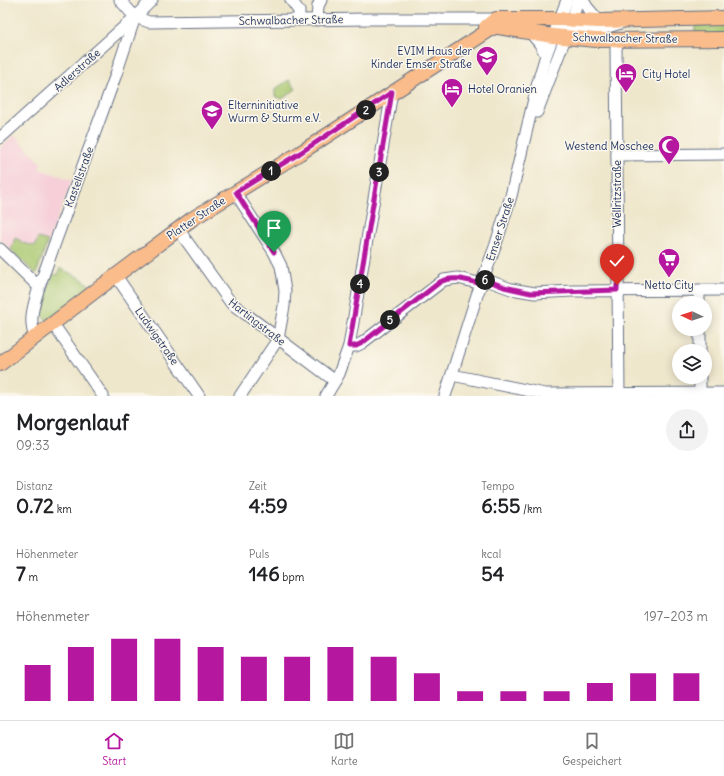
<!DOCTYPE html>
<html lang="de">
<meta charset="utf-8">
<style>
body{margin:0;font-family:Delius,sans-serif;background:#f2f2f2;color:#202124;height:100vh;display:flex;flex-direction:column;font-size:15px;white-space:nowrap}
*{box-sizing:border-box;margin:0}
p{font-size:13px;color:#757577}
.icon{flex:none;width:22px;height:22px;fill:none;stroke:currentColor;stroke-width:2;stroke-linecap:round;stroke-linejoin:round}
.map{position:relative;height:396px;overflow:hidden}
.side{display:flex;flex-direction:column;background:#fff;flex:1}
.side>*{flex:none}
.needle{width:26px;rotate:274deg}
.tools{position:absolute;left:672px;top:296px;display:grid;gap:8px}
.tools a{display:grid;place-items:center;width:40px;height:40px;border-radius:50%;background:#fff;box-shadow:0 2px 10px #0003;font-size:20px}
.pin{position:absolute;display:grid;place-items:center;width:34px;height:34px;color:#fff;margin:-41px -17px;border-radius:50% 50% 50% 0;rotate:-45deg;box-shadow:0 0 4px #0007}
.pin .icon{rotate:45deg}
.km{position:absolute;width:20px;height:20px;margin:-10px;border-radius:50%;background:#222;color:#fff;font-size:11px;line-height:20px;text-align:center}
.round{display:grid;place-items:center;flex:none;width:42px;height:42px;border-radius:21px;background:#f2f2f2}
.overview{display:flex;align-items:center;justify-content:space-between;height:68px;padding:0 16px}
h1{font-size:22px;font-weight:700;line-height:30px}
.metrics{display:grid;grid-template-columns:repeat(3,1fr);gap:6px;height:68px;padding:4px 16px}
.metrics div{display:grid;align-content:center}
.metrics b{font-size:20px;font-weight:700}
.metrics small{font-size:11px;font-weight:400}
.metrics p{font-size:11px}
.chart{height:112px;padding:8px 16px}
.chart p{display:flex;justify-content:space-between}
.chart svg{width:100%;height:72px;margin-top:4px;stroke:#b5179e;stroke-width:6}
.tab-bar{display:flex;justify-content:space-around;align-items:center;height:56px;border-top:1px solid #e0e0e0;background:#fff;font-size:11px;color:#757577}
.tab-bar a{display:grid;justify-items:center;gap:2px}
.tab-bar .current{color:#b5179e}
.map>svg:first-child{display:block}
.built{fill:#f6cfd9}
.green{fill:#a9c870;stroke:#627c67}
.lines{fill:none;stroke-linecap:round;stroke-linejoin:round}
.minor-casing{stroke:#656f84;stroke-width:13}
.major-casing{stroke:#656f84;stroke-width:16}
.minor{stroke:#fff;stroke-width:11}
.major{stroke:#f9bc8a;stroke-width:14}
.route-casing{stroke:#fff;stroke-width:8}
.route{stroke:#b5179e;stroke-width:5}
.labels{text-anchor:middle;dominant-baseline:central;stroke-width:3;stroke-linejoin:round;paint-order:stroke}
.street-label{font-size:11px;fill:#1b2f5e;stroke:#fbf7ec}
.poi-label{font-size:11px;fill:#1b2f5e;stroke:#fbf7ec;text-anchor:start}
</style>
<div class="map">
<svg width="724" height="396" viewBox="0 0 724 396">
<rect width="100%" height="100%" fill="#fbf7ec"/>
<filter id="ink" filterUnits="userSpaceOnUse"><feTurbulence type="fractalNoise" baseFrequency=".025" numOctaves="2"/><feDisplacementMap in="SourceGraphic" scale="8" xChannelSelector="R" yChannelSelector="G"/><feConvolveMatrix kernelMatrix="1 2 1 2 8 2 1 2 1" color-interpolation-filters="sRGB"/></filter>
<filter id="wash" filterUnits="userSpaceOnUse"><feTurbulence type="fractalNoise" baseFrequency=".012" numOctaves="4" result="noise"/><feDisplacementMap in="SourceGraphic" scale="16" xChannelSelector="R" yChannelSelector="G"/><feGaussianBlur stdDeviation="0.9" result="paint"/><feColorMatrix in="noise" values="0 0 0 0 0 0 0 0 0 0 0 0 0 0 0 0 0 1.4 0 .05"/><feComposite in="paint" operator="in"/></filter>
<g filter="url(#wash)">
<rect width="100%" height="100%" fill="#efe7cc"/>
<polygon class="built" points="14,135 41,163 39,169 72,180 36,274 0,239 0,148"/>
<g class="green">
<polygon points="724,23 724,35 695,35 695,24"/>
<polygon points="289,80 296,89 282,99 275,96 275,89"/>
<polygon points="15,238 21,241 22,243 35,246 38,238 48,241 36,274 11,250"/>
<polygon points="60,268 82,279 93,288 47,320 45,319 42,315 43,304 53,274 58,275"/>
</g>
</g>
<g filter="url(#ink)">
<g class="lines">
<g class="minor-casing">
<g id="minor">
<polyline points="120,0 135,17 149,22 368,19 496,19"/>
<polyline points="291,0 299,11 299,20"/>
<polyline points="583,0 587,7 599,21"/>
<polyline points="317,20 318,6 321,0"/>
<polyline points="562,31 569,30 598,30 621,23"/>
<polyline points="530,32 540,44 546,55"/>
<polyline points="619,40 616,48 619,396"/>
<polyline points="537,112 572,20 578,0"/>
<polyline points="0,138 135,17 152,0"/>
<polyline points="617,155 724,154"/>
<polyline points="235,192 274,252 281,266 285,291 284,306 278,339 240,396"/>
<polyline points="178,229 231,303 335,381"/>
<polyline points="0,249 39,287"/>
<polyline points="116,276 199,396"/>
<polyline points="484,279 511,289 535,293 572,291 724,290"/>
<polyline points="699,290 699,303"/>
<polyline points="53,324 103,396"/>
<polyline points="700,329 700,351"/>
<path d="M35,337c-7,-17 -1,-33 4,-50l76,-210 20,-60"/>
<polyline points="349,346 356,346 362,343 444,280 458,278 482,284"/>
<polyline points="452,375 545,394 724,393"/>
<polyline points="700,377 700,396"/>
<polyline points="326,396 339,374 349,346 392,92"/>
<polyline points="445,396 477,295 495,247 511,196 538,82 546,55 567,0"/>
</g>
</g>
<g class="major-casing">
<g id="major">
<polyline points="492,26 553,36 596,40 724,39"/>
<polyline points="486,27 496,19 560,19 599,21 724,18"/>
<polyline points="0,364 98,289 192,219 300,153 494,27"/>
</g>
</g>
<use href="#minor" class="minor"/>
<use href="#major" class="major"/>
</g>
</g>
<g class="lines" filter="url(#ink)">
<g class="route-casing">
<path id="route" d="M274,252l-38,-60 64,-39 92,-61 -43,254h7l6,-3 78,-61c13,-7 28,-1 42,2l2,-5 20,8 27,6 86,-3v-5"/>
</g>
<use href="#route" class="route"/>
</g>
<defs>
<g id="school-pin" transform="scale(1.15)"><path d="M0 17L-7.5 6A9.5 9.5 0 1 1 7.5 6Z" fill="#b5179e" stroke="#fbf7ec"/><path d="M0-5L7-2L0 1L-7-2ZM-4 1L0 2.5L4 1V4Q0 6-4 4Z" fill="#fff"/></g>
<g id="hotel-pin" transform="scale(1.15)"><path d="M0 17L-7.5 6A9.5 9.5 0 1 1 7.5 6Z" fill="#b5179e" stroke="#fbf7ec"/><path d="M-6-4.5h1.5V1H6V5H4.5V3h-9V5H-6ZM-4 0a1.8 1.8 0 1 1 3.6 0ZM.5 0V-2.5h3Q6-2.5 6 0Z" fill="#fff"/></g>
<g id="mosque-pin" transform="scale(1.15)"><path d="M0 17L-7.5 6A9.5 9.5 0 1 1 7.5 6Z" fill="#b5179e" stroke="#fbf7ec"/><path d="M3.5-4.9A6 6 0 1 0 3.5 4.9A5 5 0 1 1 3.5-4.9Z" fill="#fff"/></g>
<g id="supermarket-pin" transform="scale(1.15)"><path d="M0 17L-7.5 6A9.5 9.5 0 1 1 7.5 6Z" fill="#b5179e" stroke="#fbf7ec"/><path d="M-6-5.5h2.5l.6 2H6L4.5 2H-2.5L-4.4-4H-6ZM-1.5 3.2a1.3 1.3 0 1 0 .1 0ZM3 3.2a1.3 1.3 0 1 0 .1 0Z" fill="#fff"/></g>
</defs>
<g fill-rule="evenodd">
<use href="#school-pin" x="487" y="57"/>
<use href="#hotel-pin" x="626" y="74"/>
<use href="#hotel-pin" x="452" y="89"/>
<use href="#school-pin" x="212" y="111"/>
<use href="#mosque-pin" x="669" y="146"/>
<use href="#supermarket-pin" x="669" y="259"/>
</g>
<g class="labels">
<g class="street-label">
<text transform="translate(291 20) rotate(-1)">Schwalbacher Straße</text>
<text transform="translate(625 38) rotate(1)">Schwalbacher Straße</text>
<text transform="translate(77 70) rotate(-42)">Adlerstraße</text>
<text transform="translate(79 177) rotate(-70)">Kastellstraße</text>
<text transform="translate(617 194) rotate(-90)">Wellritzstraße</text>
<text transform="translate(196 218) rotate(-34)">Platter Straße</text>
<text transform="translate(500 229) rotate(-72)">Emser Straße</text>
<text transform="translate(257 322) rotate(38)">Hartingstraße</text>
<text transform="translate(157 336) rotate(55)">Ludwigstraße</text>
</g>
<g class="poi-label">
<text x="472" y="51" text-anchor="end">EVIM Haus der<tspan x="472" dy="13">Kinder Emser Straße</tspan></text>
<text x="642" y="74">City Hotel</text>
<text x="468" y="89">Hotel Oranien</text>
<text x="228" y="105">Elterninitiative<tspan x="228" dy="13">Wurm &amp; Sturm e.V.</tspan></text>
<text x="654" y="146" text-anchor="end">Westend Moschee</text>
<text x="669" y="285" text-anchor="middle">Netto City</text>
</g>
</g>
</svg>
<div class="tools">
<a><svg class="needle" viewBox="-14 -14 28 28"><path d="M0-13l5 13h-10z" fill="#e53935"/><path d="M0 13l5-13h-10z" fill="#757577"/></svg></a>
<a><svg class="icon" aria-label="layers" viewBox="0 0 24 24"><path d="M12 4l9 5-9 5-9-5zM3 14l9 5 9-5"/></svg></a>
</div>
<div class="pin" style="left:274px;top:252px;background:#1e9e55"><svg class="icon" aria-label="arrive" viewBox="0 0 24 24"><path d="M6 21V4h12l-3 4 3 4H6"/></svg></div>
<div class="pin" style="left:617px;top:285px;background:#d93025"><svg class="icon" aria-label="check" viewBox="0 0 24 24"><path d="M5 12l5 5 9-10"/></svg></div>
<b class="km" style="left:271px;top:171px">1</b>
<b class="km" style="left:366px;top:110px">2</b>
<b class="km" style="left:379px;top:172px">3</b>
<b class="km" style="left:360px;top:284px">4</b>
<b class="km" style="left:390px;top:320px">5</b>
<b class="km" style="left:485px;top:280px">6</b>
</div>
<section class="side">
<div class="overview"><div><h1>Morgenlauf</h1><p>09:33</p></div><a class="round"><svg class="icon" aria-label="share" viewBox="0 0 24 24"><path d="M12 15V3M7 8l5-5 5 5M5 13v7h14v-7"/></svg></a></div>
<div class="metrics">
<div><p>Distanz</p><b>0.72<small> km</small></b></div>
<div><p>Zeit</p><b>4:59</b></div>
<div><p>Tempo</p><b>6:55<small> /km</small></b></div>
</div>
<div class="metrics">
<div><p>Höhenmeter</p><b>7<small> m</small></b></div>
<div><p>Puls</p><b>146<small> bpm</small></b></div>
<div><p>kcal</p><b>54</b></div>
</div>
<div class="chart"><p><span>Höhenmeter</span>197–203 m</p>
<svg viewBox="0 0 160 44" preserveAspectRatio="none"><path d="M5 44V22M15 44V11M25 44V6M35 44V6M45 44V11M55 44V17M65 44V17M75 44V11M85 44V17M95 44V27M105 44V38M115 44V38M125 44V38M135 44V33M145 44V27M155 44V27"/></svg>
</div>
</section>
<nav class="tab-bar">
<a class="current"><svg class="icon" aria-label="home" viewBox="0 0 24 24"><path d="M3 11l9-7 9 7M6 9v11h12V9"/></svg>Start</a>
<a><svg class="icon" aria-label="map" viewBox="0 0 24 24"><path d="M3 6l6-2 6 2 6-2v14l-6 2-6-2-6 2zM9 4v14M15 6v14"/></svg>Karte</a>
<a><svg class="icon" aria-label="saved" viewBox="0 0 24 24"><path d="M7 4h10v16l-5-4-5 4z"/></svg>Gespeichert</a>
</nav>
